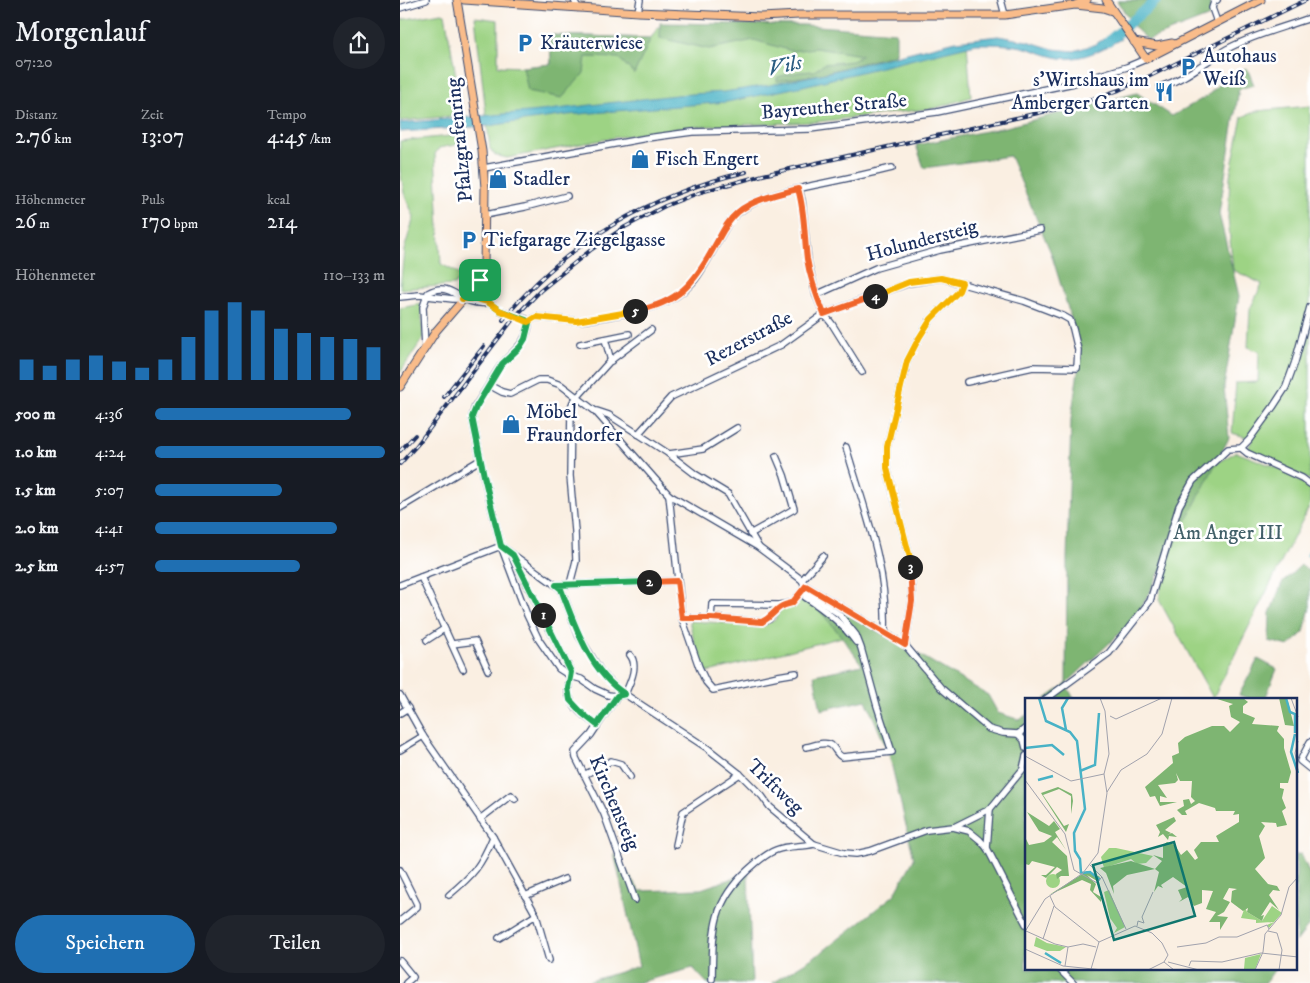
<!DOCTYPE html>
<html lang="de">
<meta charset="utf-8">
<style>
body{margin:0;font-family:"IM FELL DW Pica",serif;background:#20242c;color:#f1f3f6;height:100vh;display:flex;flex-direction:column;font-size:19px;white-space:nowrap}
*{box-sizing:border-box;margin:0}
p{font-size:16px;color:#9ea1a6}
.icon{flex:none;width:28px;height:28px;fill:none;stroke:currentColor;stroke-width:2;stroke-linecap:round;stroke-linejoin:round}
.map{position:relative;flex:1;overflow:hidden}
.side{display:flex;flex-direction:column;background:#171b24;width:400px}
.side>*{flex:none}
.pin{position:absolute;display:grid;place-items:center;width:42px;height:42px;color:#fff;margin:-21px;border-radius:10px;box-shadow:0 2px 8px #0006}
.km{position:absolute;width:25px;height:25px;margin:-12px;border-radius:50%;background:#222;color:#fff;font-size:14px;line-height:25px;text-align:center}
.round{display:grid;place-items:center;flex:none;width:52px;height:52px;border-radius:26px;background:#20242c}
.summary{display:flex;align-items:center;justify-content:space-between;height:85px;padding:0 15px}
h1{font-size:28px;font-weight:600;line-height:38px}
.stats{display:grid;grid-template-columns:repeat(3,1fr);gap:8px;height:85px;padding:5px 15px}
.stats div{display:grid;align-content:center}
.stats b{font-size:21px;font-weight:600}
.stats small{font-size:14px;font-weight:400}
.stats p{font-size:14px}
.chart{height:140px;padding:10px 15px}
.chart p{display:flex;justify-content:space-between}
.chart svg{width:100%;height:90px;margin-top:5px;stroke:#1f6fb2;stroke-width:6}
.primary-button{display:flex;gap:10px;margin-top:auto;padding:10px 15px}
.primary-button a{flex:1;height:58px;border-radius:30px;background:#1f6fb2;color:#fff;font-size:20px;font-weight:600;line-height:58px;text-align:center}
.primary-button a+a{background:#20242c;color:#f1f3f6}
ul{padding:0 15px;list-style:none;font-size:16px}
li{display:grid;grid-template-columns:80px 60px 1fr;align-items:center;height:38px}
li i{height:12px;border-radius:6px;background:#1f6fb2}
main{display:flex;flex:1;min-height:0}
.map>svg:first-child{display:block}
.green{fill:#9dd384;stroke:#5c8171}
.forest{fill:#7eb572;stroke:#4c7268}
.water{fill:#48b2c6;stroke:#327092}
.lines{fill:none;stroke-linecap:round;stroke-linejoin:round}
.stream{stroke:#48b2c6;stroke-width:2}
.river{stroke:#48b2c6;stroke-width:10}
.minor-casing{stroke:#3c4c72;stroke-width:8}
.major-casing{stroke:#3c4c72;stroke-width:9}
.minor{stroke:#fff;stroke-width:5.5}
.major{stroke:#f9bc8a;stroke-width:7}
.rail-casing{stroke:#1b2f5e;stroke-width:4}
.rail{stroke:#fff;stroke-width:2;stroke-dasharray:5.5;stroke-linecap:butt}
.split-1-casing{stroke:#fff;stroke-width:10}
.split-2-casing{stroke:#fff;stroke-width:10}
.split-3-casing{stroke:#fff;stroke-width:10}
.split-4-casing{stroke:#fff;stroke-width:10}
.split-5-casing{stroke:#fff;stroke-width:10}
.split-6-casing{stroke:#fff;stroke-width:10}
.split-1{stroke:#22a559;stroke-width:6}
.split-2{stroke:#22a559;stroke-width:6}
.split-3{stroke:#f0652b;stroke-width:6}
.split-4{stroke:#f5b400;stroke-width:6}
.split-5{stroke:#f0652b;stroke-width:6}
.split-6{stroke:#f5b400;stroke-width:6}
.labels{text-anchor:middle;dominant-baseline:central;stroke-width:5;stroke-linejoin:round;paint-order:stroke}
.poi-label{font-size:20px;fill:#1b2f5e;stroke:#fff;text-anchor:start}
.street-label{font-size:20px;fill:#1b2f5e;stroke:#fff}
.park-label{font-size:20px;fill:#426069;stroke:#fff}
.water-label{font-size:21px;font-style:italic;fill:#2b5d82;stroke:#fff}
.inset-river{fill:none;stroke:#48b2c6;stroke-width:2.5}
.inset-road{fill:none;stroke:#a1a2ad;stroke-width:1}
.view{fill:#0f766e;fill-opacity:0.15;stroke:#0f766e;stroke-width:2.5}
.inset-edge{fill:none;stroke:#1b2f5e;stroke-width:2.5}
</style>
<main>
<section class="side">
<div class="summary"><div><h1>Morgenlauf</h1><p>07:20</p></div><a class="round"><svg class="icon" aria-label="share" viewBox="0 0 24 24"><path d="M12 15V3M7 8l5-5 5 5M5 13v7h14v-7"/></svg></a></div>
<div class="stats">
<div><p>Distanz</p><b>2.76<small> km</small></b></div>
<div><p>Zeit</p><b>13:07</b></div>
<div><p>Tempo</p><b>4:45<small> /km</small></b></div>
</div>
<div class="stats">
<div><p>Höhenmeter</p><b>26<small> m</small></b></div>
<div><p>Puls</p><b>170<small> bpm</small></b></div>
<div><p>kcal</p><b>214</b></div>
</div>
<div class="chart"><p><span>Höhenmeter</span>110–133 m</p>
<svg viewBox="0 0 160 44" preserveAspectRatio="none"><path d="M5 44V34M15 44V37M25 44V34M35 44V32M45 44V35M55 44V38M65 44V34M75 44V23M85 44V10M95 44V6M105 44V10M115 44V19M125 44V21M135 44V23M145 44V24M155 44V28"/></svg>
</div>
<ul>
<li><b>500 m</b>4:36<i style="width:85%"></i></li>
<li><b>1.0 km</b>4:24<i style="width:100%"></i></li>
<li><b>1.5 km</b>5:07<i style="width:55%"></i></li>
<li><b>2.0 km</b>4:41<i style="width:79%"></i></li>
<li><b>2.5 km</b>4:57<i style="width:63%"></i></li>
</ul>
<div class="primary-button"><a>Speichern</a><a>Teilen</a></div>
</section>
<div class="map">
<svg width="910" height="983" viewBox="0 0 910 983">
<rect width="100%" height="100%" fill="#fff"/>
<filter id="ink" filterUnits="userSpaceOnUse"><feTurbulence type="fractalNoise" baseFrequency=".02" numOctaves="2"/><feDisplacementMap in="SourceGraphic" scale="10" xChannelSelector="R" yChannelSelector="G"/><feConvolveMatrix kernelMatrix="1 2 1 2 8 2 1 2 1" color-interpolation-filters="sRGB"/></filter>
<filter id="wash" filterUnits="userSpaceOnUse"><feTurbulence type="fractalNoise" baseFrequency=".0096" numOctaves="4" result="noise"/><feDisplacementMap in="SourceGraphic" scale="20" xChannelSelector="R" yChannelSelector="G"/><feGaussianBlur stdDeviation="1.12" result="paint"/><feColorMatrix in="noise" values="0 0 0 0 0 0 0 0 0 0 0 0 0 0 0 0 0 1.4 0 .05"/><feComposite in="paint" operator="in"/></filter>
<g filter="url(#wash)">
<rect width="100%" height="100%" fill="#faefe2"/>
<g class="green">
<polygon points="42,13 45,14 63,115 0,121 0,20"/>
<polygon points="75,17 98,20 98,66 123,67 151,64 150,35 251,38 258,27 494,33 494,62 567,43 571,97 536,108 416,122 286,127 218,137 107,158 95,155 90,149"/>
<polygon points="910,106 910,480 853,452 848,448 853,439 832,433 836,383 858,382 859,352 848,347 850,309 862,284 833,270 828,218 830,176 842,117 857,111"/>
<polygon points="60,135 61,144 39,148 35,154 41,264 58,273 61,278 54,285 0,289 4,250 14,217 4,193 0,169 0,141"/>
<polygon points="21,304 23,338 0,373 0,308"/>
<polygon points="836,452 883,470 910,488 910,505 813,698 759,600 771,503 813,465"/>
<polygon points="409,598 442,637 305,673 298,656 289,621 360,625 374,621 381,609"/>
</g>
<g class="forest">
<polygon points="814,0 810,3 810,16 748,40 736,29 717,1"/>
<polygon points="260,23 405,25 496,32 496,54 421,74 377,81 377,77 399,72 414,71 424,64 453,61 462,55 415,48 392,51 354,40 309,49 260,38"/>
<polygon points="150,35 251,38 234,74 219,58 186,57 184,73 162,98 128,91 123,67 151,64"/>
<polygon points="847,68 854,85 839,89 819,214 839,296 824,387 829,438 736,618 666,684 674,699 645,699 666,684 667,559 671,419 681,351 651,253 610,156 524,168 516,145 606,127 737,93 772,116 807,96 833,72"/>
<polygon points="901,565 910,572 910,607 904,632 889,646 869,641 870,613 882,583"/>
<polygon points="413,596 510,649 588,695 598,713 620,720 626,715 626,969 875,969 865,983 372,983 422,952 494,895 514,859 489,754 466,700 421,710 414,675 462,665 442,637 409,598"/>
<polygon points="858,659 877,669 865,699 852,699 839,695"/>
<polygon points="214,853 240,891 301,889 348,873 352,983 307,983 293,968 237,983 184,983 239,966"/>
<polygon points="901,854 910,874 910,924 896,942 896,855"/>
</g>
<path class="water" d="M715,31l6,8c-15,8 -30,17 -47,19 -18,3 -35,-7 -52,-11 -16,-3 -31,-3 -46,-3l-173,42 -76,16 -160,13 -79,11 -88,6v-9l140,-12 136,-16 48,-3 46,-7 51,-11 135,-33 42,-5 29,5 26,8 21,2 22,-7z"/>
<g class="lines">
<polyline class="stream" points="907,556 910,550"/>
<polyline class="river" points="708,41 757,0"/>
</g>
</g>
<g filter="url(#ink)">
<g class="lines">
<g class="minor-casing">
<g id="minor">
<polyline points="174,0 178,8"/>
<polyline points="601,0 605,15"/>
<polyline points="0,8 26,0"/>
<polyline points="238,12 240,0"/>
<polyline points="817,22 812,8 814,2 817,0"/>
<path d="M760,87c26,-8 44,-25 67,-38 26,-14 55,-21 83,-31"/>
<polyline points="84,168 247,138 292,132 410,129 537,112 674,83 727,67 746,59"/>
<polyline points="399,189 402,201 408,262 416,295 424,314 432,324 462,372"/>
<polyline points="85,215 125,207 167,196"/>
<polyline points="80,280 88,302"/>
<polyline points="416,295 476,268 540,250 640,230"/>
<path d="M0,297l19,-2 34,4h24l11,3 11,8 27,9 3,4c-2,20 -15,27 -27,41 -5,6 -9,14 -13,21l13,7 8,2 28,-14h9l14,5 34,26 74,84 89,52 44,33 7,14 30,20 17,21 5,13 16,58 15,46 -50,5c-6,-3 -6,-8 -11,-12 -6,-4 -18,1 -25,2"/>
<path d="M128,322l8,-5 40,4 10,-1c36,-7 81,-8 107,-38 14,-17 25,-44 38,-63 22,-23 58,-28 89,-35 24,-5 48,-10 72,-16"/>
<polyline points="205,339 211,361"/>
<polyline points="180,344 229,334"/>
<path d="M25,347l-2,-40 5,-14c24,-14 30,13 58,10"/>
<path d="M89,385l-14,22 -3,10 12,60 17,69 26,69 12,25 20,29 11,7 11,3 14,10 13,6 9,1 8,-2c5,-11 14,-29 5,-39"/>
<polyline points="197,411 209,415 269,454 295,474 328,494 358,546"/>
<polyline points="238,434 271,397 381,345 424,314 509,283 541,278 624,301 663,316 670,320 673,329 678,350 677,368 633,367 567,382"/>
<path d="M446,447c18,62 42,120 39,185"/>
<polyline points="841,448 847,453 902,478 910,484"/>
<polyline points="269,454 303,449 337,428"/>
<polyline points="269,495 282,618 299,667 306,682 313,690 378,676 396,673"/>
<polyline points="0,508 80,460"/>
<polyline points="350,534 394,509 384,475 376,456"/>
<polyline points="101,546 161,589 179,636 201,672 217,689 307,748 340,774 362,796 370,807 414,844 444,853 456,854 470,851 527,830 553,827 569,831 580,840 587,848 626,924"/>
<path d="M114,558l57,114c-1,7 -3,13 -3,20 2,14 18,26 29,33"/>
<polyline points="21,577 63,669"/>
<polyline points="402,580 423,556"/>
<polyline points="170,584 176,561 175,531 170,476 171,407 173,402 210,361 251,330"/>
<polyline points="0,585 101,546"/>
<polyline points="156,585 277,581"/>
<polyline points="406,586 505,645 541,688 589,729 603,733 618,734 626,728"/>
<path d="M406,588l-1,9c19,12 37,26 51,45"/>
<polyline points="282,618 311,618 362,622 369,619 380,605"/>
<polyline points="311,618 312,604 380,605 392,603 406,586"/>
<polyline points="27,640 44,629"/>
<polyline points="52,644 75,641 88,670"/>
<polyline points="505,645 512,601 510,558 487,468 487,447 507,361 519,338 531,319 559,291 562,283"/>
<path d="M0,695l23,41 70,101c-12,29 -20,38 -44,58"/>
<polyline points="217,696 191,735 175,752 176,758 204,814 235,900"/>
<polyline points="646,699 709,653 750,601 779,506 793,481 828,449 841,448 849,440 873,407 886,387 895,362 910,307"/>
<polyline points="0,713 8,708"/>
<polyline points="618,734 624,740 626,748"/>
<polyline points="910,742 900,761 910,769"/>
<polyline points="0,750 23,736"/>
<polyline points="184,775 211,761 221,764 230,777"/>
<polyline points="80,819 111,795 115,799"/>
<polyline points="554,827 590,809"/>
<polyline points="93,837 136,915 149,960"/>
<polyline points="276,845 283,812 340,774"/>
<polyline points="587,848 590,809 623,769 626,756"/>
<polyline points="0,870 17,904 17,907 0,921"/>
<polyline points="125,896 165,879"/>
<polyline points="99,938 136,915"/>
<polyline points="0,961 13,977 6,983"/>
<polyline points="659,969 673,983"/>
<path d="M312,979c1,-47 -1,-75 36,-109 8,-7 17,-16 28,-20 13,-5 25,-3 38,-6"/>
</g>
</g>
<g class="major-casing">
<g id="major">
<polyline points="64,0 238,12 361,17 399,15 605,15 675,5 687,0"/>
<polyline points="706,0 746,59 861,0"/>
<polyline points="676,5 703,8 712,11"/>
<polyline points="734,42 757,46 772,43"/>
<polyline points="0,387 36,331 80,280 84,267 85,188 82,151 57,0"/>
</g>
</g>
<use href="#minor" class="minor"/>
<use href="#major" class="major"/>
<g class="rail-casing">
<g id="rail">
<path d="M103,320c61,-77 149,-126 243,-148"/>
<polyline points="44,397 84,346"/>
<polyline points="0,451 15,435"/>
<polyline points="0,464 17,445 114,318 140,291 192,249 225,227 265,206 301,192 363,175 678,104 719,90 748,77 906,0"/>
</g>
</g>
<use href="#rail" class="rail"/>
</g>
</g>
<g class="lines" filter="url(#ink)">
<g class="split-1-casing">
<polyline id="split-1" points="80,280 88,302 99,310 126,320 129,323 125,339 120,347 102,364 76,407 72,417 84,476 101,546 113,555 143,615"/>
</g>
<g class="split-2-casing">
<path id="split-2" d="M143,615l28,57 -3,16 2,12 13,14 14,11 20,-29 8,-2c-35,-22 -50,-68 -64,-105l-5,-4 93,-3"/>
</g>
<g class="split-3-casing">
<path id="split-3" d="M249,582l28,-1 5,37h29l51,4c15,-8 11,-15 30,-19l14,-17 99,59 7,-44 -2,-34"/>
</g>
<g class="split-4-casing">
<polyline id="split-4" points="475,296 509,282 541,278 562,283 559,291 531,319 519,338 507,361 487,447 487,468 510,558 510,567"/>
</g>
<g class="split-5-casing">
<path id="split-5" d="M235,311c43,-8 59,-27 79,-64 7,-12 13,-26 24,-35 16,-13 41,-18 60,-23 7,22 6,47 9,70 3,19 10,38 17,55l51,-18"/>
</g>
<g class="split-6-casing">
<polyline id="split-6" points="80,280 62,299 77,299 88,302 99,310 128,322 136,317 176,321 235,311"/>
</g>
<use href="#split-1" class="split-1"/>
<use href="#split-2" class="split-2"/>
<use href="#split-3" class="split-3"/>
<use href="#split-4" class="split-4"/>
<use href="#split-5" class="split-5"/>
<use href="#split-6" class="split-6"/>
</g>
<defs>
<g id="parking-bare" transform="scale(1.5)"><path d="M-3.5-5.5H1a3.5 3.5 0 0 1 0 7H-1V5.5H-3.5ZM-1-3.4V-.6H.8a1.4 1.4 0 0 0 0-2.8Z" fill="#1f6fb2" stroke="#fff" stroke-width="2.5" paint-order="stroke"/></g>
<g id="restaurant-bare" transform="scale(1.5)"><path d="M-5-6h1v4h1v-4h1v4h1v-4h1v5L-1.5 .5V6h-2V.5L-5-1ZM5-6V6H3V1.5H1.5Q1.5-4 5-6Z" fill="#1f6fb2" stroke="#fff" stroke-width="2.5" paint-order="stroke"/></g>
<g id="shop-bare" transform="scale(1.5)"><path d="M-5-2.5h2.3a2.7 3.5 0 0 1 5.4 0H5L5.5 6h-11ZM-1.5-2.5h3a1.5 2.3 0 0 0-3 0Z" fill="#1f6fb2" stroke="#fff" stroke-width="2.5" paint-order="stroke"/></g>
</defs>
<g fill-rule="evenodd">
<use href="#parking-bare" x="125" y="43"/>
<use href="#parking-bare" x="788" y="67"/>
<use href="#restaurant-bare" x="764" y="92"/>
<use href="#shop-bare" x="240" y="159"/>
<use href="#shop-bare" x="98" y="179"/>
<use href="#parking-bare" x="69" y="240"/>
<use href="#shop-bare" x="111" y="424"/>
</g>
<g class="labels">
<g class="poi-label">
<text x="140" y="43">Kräuterwiese</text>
<text x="803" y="56">Autohaus<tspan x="803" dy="23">Weiß</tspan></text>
<text x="749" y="80" text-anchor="end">s'Wirtshaus im<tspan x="749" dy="23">Amberger Garten</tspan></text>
<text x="255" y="159">Fisch Engert</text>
<text x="113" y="179">Stadler</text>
<text x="84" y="240">Tiefgarage Ziegelgasse</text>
<text x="126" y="412">Möbel<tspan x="126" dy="23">Fraundorfer</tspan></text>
</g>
<g class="street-label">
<text transform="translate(434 107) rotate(-5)">Bayreuther Straße</text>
<text transform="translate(60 140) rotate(-96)">Pfalzgrafenring</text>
<text transform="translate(522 241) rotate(-15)">Holundersteig</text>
<text transform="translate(349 339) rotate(-28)">Rezerstraße</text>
<text transform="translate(375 787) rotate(44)">Triftweg</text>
<text transform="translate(214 803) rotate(67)">Kirchensteig</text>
</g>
<g class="park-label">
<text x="828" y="533">Am Anger III</text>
</g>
<g class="water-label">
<text transform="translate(385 66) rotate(-13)">Vils</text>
</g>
</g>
<g transform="translate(625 698)">
<rect width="272" height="272" fill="#faefe2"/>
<path d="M84,150h7l37,8 -7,7 -9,1 -6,-5 -27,9 -3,-11zM21 183a7 7 0 1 1 14 0a7 7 0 1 1-14 0ZM84,192l16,37 -11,6 3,-5 -7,-10 -6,-26zM247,208l10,7 -13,15 -2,-3 7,-3 -18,1v-3l-15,-2 4,-11 2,5 15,9zM11,239l11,6 19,4 -6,4h-13l-13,-5zM236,256l-6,16 -11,-1 1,-11z" fill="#9dd384"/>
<path d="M189,0h29l5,4 -5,4v7l12,5 -3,6 27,2 -2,5 7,8v9l7,24 -3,11h-8v5l4,1 -2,9 4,10 -4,3 5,14 -10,2 -1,-4 -15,-1 4,4 -6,10 6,22 -10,11 13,15 9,2 3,5 -7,-1 -4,5 10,15 -9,-8 -9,14 3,-1 -2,6 -15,-9 1,-4 -5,3 -12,-9 1,-11 5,-2 -8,-1 -6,11 7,3 -6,10 -7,4 11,1 -8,13v-8h-11l7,-10 -10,-3 7,-18 -11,-1v13l-8,3 -6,-9 -9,5 3,-3 -4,-9 9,-3 -14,-10 -12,8 2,3 -5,-2 -4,6 5,-20 -4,-3 -28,6 -14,11 1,8 -8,-21 -6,-5 31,-7 24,8 7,-8 -9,-6 10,3v-13l4,-3 8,3 6,10 6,-5 8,10 3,-2 -4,-8 7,-8h18l-3,-6 23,-14v-8l-6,1 2,-4h-19l-1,-3 -16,-5 -14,8 2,4h-5l-5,-5 7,-4 -1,-6 6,-1 2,5 4,-3 -4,-4 1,-16h-12l-4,-8 2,7 -3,3 -17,2 9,13 -7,-2v6h17l-17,4 -5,-10 -5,1 -5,-10 28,-24 -1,-7 7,-3 -1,-10 7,-6 27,-11h12l6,6 10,-10 -9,-5 -2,-11 4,-2zM254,0h6l3,4 6,24 -9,-1zM33,89l14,7 1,7 -2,13v-18l-12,-7 -16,6 21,31 5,-2 -3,8 -25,-39zM2,114l22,14 5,-5 6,8 -5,3 11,18 -9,-13 -5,5 15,14 2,20h-8l-4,3 -1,-5 6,-4 -5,-3 -11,11 -5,-3h5l9,-8 -23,-6 -3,4 -4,-1v-27l4,8 15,-3 8,-6 -13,-5zM149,119l2,4 -11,9 6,3 -4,2 5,-2 5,4 -8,-1 -1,4 -5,-6 -5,3 2,-5 -4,-7zM62,173l13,6 -3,4 -10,-6 9,9 -3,8 8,5v5l-11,-12 1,-6 -9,-4 -33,15z" fill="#7eb572"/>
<path class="inset-river" d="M14,0l7,23 24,11 7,9 8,68 -11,24 1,18 5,8 1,14 9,-1 10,8M261,0l4,14 5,2v19M41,32l-4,-22 6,-10M270,36l-4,18 7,21M0,50l27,-3 12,10M55,73l15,-6 4,-52M13,82l15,-4M20,255l16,10"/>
<path class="inset-road" d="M266,0l7,19M85,18l6,3 46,-21M273,43l-3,12 3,17M0,58l46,25 33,-7M0,82l40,54 9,36 25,14M82,94l14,-22 26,-16 15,-20 10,-36M65,167l12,12 -5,5M77,179l24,52M73,184l15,53M25,198l5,11 44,35M112,228l1,-5 6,2 -2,-6 11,-25M1,232l19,-31 38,-26 15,-20 9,-60 -3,-19 5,-20 -4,-43 -5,-13M1,233l29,13 13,3 15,-3 13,3M243,233l9,2 5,17 -3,20M18,241l11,-33M152,249l29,-4 13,-6h18l30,-12 2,4M0,251l38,17 40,4M143,264l31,8M40,268l3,-19M164,268l2,-5 31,1 39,-9 37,4M66,271l8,-27 36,-16 17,7 10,10 6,12 -4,7 10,8M0,272h25M123,272l16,-8M230,272l8,-18 2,-18 16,-19 8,-28 9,-10"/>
<path class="view" d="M149,144l21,74 -81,24 -21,-75z"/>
<rect width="272" height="272" class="inset-edge"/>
</g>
</svg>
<div class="pin" style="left:80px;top:280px;background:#1e9e55"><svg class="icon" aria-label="arrive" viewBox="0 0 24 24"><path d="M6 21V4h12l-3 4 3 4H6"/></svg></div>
<b class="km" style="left:143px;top:615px">1</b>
<b class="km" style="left:249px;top:582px">2</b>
<b class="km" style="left:510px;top:567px">3</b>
<b class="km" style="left:475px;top:296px">4</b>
<b class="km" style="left:235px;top:311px">5</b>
</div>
</main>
